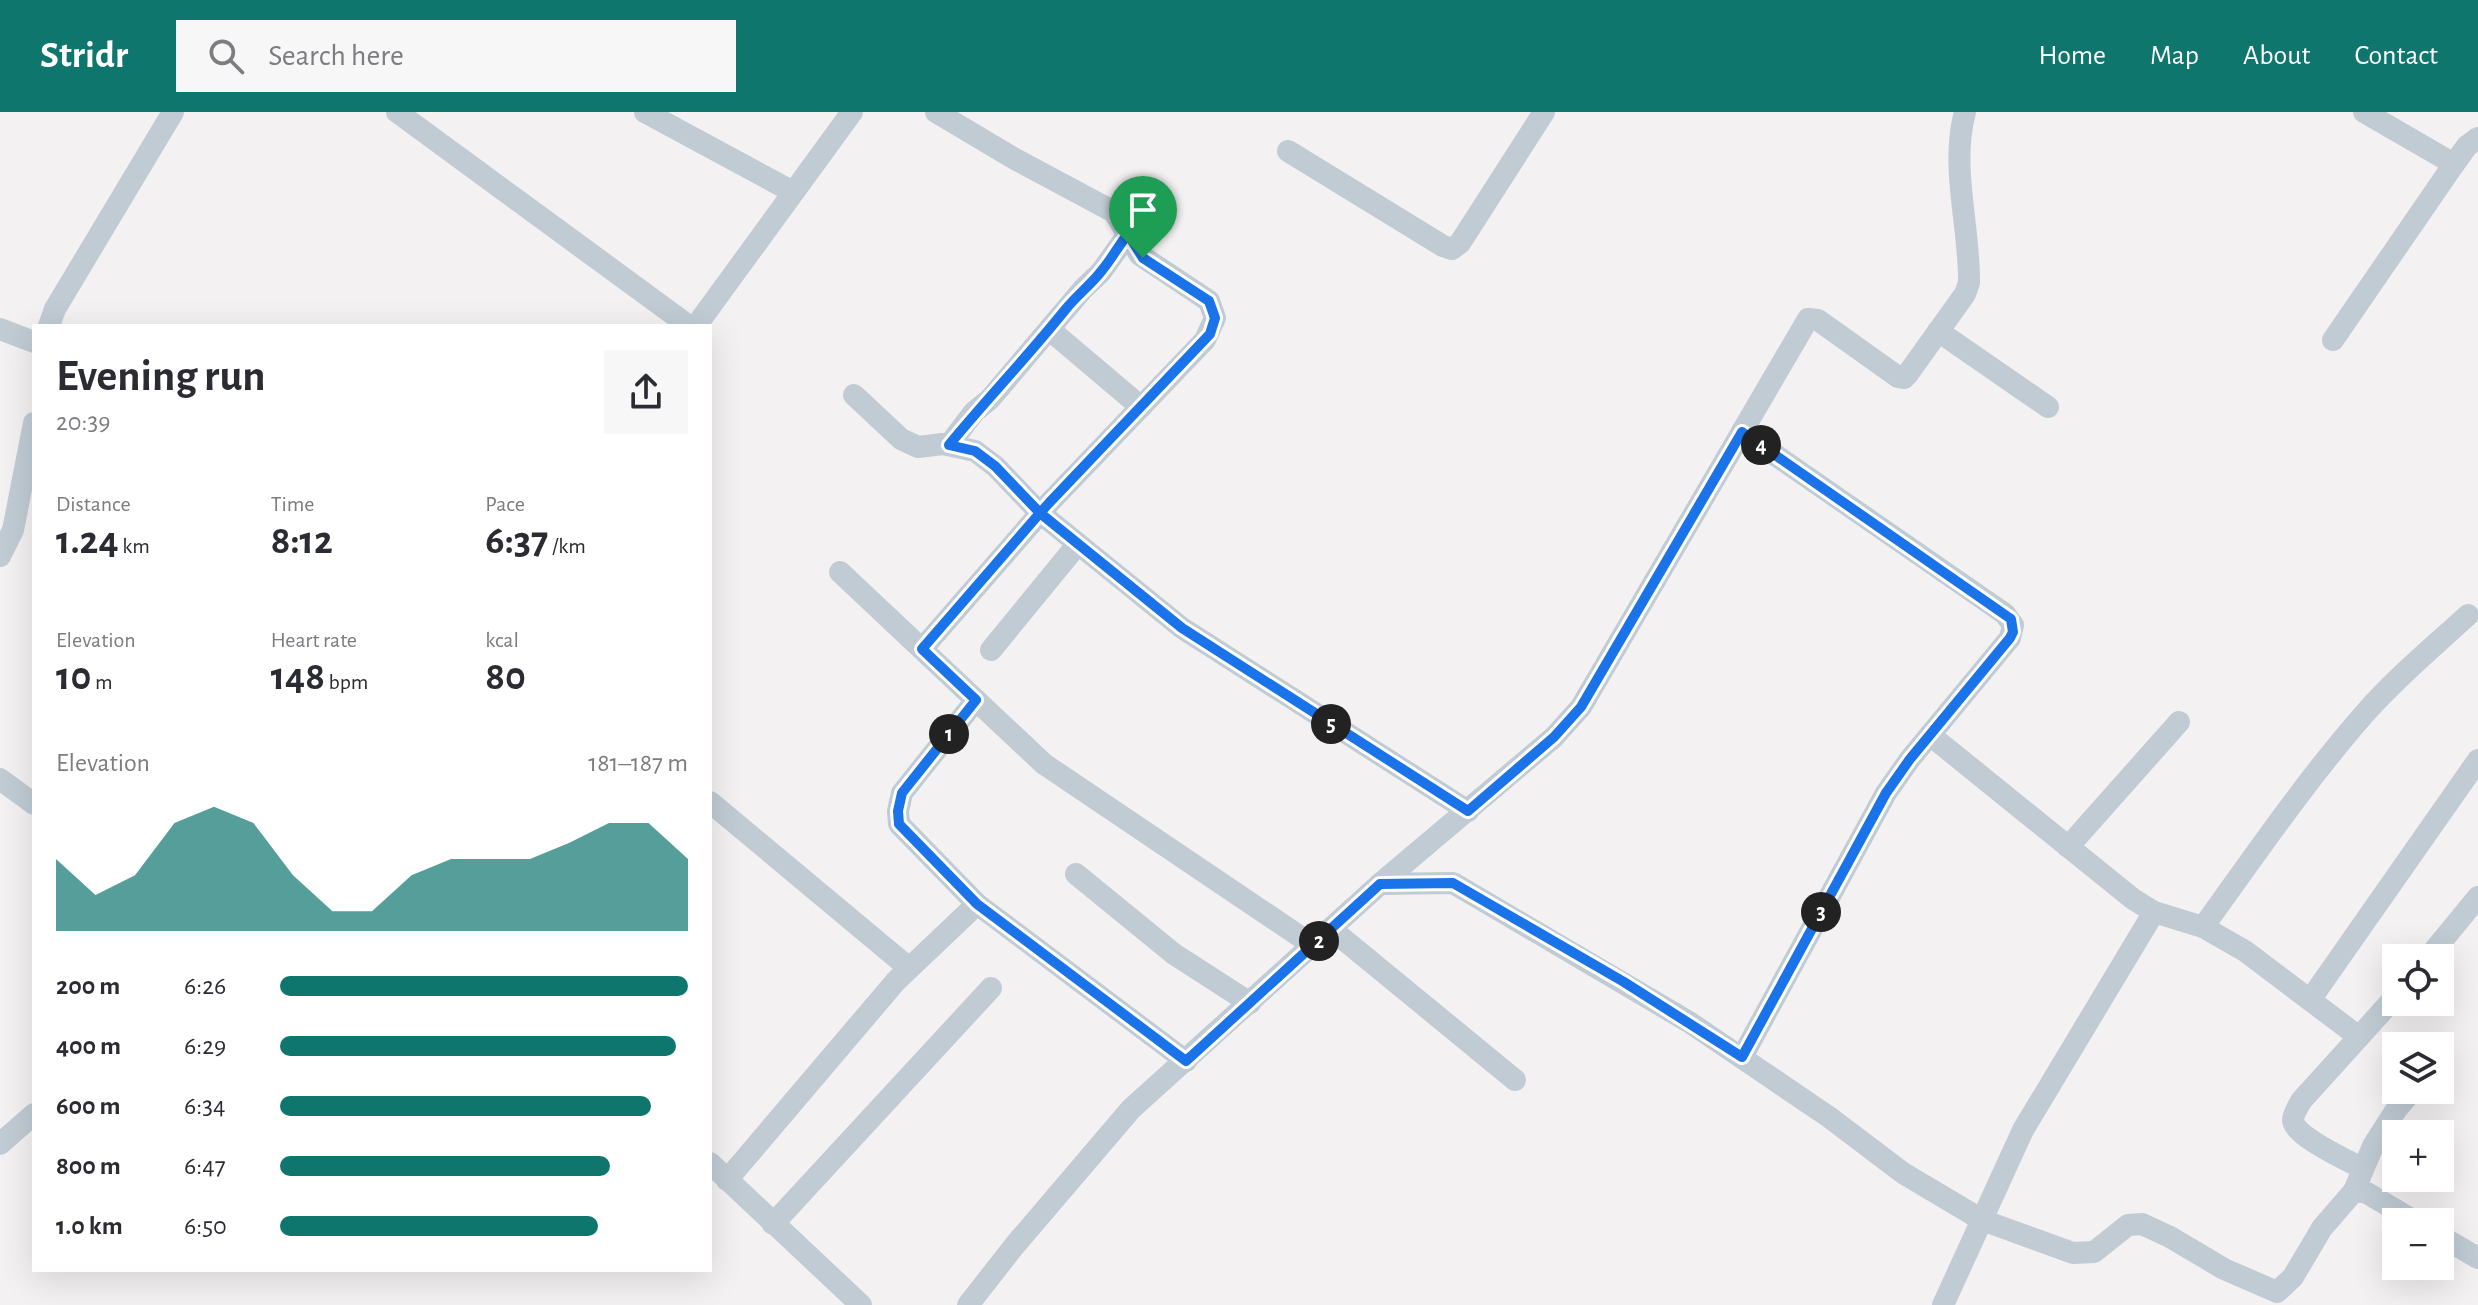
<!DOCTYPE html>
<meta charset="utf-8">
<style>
body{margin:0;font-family:"Alegreya Sans",sans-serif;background:#f7f7f7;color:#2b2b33;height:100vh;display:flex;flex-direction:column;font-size:30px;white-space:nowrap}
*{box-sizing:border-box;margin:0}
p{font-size:26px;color:#7c7c81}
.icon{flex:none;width:44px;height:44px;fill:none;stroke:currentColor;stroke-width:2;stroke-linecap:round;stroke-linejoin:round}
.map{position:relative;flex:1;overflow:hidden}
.side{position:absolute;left:32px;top:212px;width:680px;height:948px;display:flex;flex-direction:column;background:#fff;border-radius:0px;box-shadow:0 8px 32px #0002}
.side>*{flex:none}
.controls{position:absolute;left:2382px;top:832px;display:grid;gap:16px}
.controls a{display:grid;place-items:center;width:72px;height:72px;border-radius:0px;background:#fff;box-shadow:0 8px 32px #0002;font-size:40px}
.pin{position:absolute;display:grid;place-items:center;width:68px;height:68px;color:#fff;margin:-82px -34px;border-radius:50% 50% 50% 0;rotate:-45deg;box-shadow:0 0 8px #0007}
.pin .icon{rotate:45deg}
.km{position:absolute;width:40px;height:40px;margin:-20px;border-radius:50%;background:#222;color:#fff;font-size:22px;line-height:40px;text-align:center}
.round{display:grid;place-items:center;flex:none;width:84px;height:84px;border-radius:0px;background:#f7f7f7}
.summary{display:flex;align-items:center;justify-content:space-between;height:136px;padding:0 24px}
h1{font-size:44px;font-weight:600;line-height:60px}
.metrics{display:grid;grid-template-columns:repeat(3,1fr);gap:12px;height:136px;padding:8px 24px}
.metrics div{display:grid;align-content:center}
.metrics b{font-size:40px;font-weight:600}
.metrics small{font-size:22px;font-weight:400}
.metrics p{font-size:22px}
.chart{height:224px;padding:16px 24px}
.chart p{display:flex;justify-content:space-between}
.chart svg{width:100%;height:144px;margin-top:8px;fill:#0f766e;opacity:.7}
ul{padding:0 24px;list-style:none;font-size:26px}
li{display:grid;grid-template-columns:128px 96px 1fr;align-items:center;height:60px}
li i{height:20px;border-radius:10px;background:#0f766e}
header{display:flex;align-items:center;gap:48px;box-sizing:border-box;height:112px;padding:0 40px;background:#0f766e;color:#fff}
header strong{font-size:38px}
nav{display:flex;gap:44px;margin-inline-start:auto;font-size:28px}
.search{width:560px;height:72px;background:#f7f7f7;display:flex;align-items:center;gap:20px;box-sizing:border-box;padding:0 28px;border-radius:0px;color:#7c7c81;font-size:30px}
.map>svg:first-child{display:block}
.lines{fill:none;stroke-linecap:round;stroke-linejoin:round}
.minor{stroke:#c0cbd4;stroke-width:22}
.route-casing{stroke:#fff;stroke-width:16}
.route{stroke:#1a73e8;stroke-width:10}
</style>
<header>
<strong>Stridr</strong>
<div class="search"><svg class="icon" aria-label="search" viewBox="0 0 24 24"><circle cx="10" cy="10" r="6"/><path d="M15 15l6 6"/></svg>Search here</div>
<nav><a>Home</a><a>Map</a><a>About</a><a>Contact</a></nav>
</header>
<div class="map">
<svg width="2478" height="1193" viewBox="0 0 2478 1193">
<rect width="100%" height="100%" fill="#f3f1f1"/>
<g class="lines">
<g class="minor">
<polyline points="397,0 689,214"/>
<polyline points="645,0 793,80"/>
<polyline points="2364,0 2454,52"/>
<polyline points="1288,39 1443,134 1452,137 1460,131 1544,0"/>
<polyline points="49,214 55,197 173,0"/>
<polyline points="696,214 852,0"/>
<polyline points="0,217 34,230"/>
<polyline points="1050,218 1141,295"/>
<polyline points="1938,219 2048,295"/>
<polyline points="2333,228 2454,52 2467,34 2478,26"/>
<polyline points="854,283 901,327 918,335 943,332 975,339 995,354 1040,401 1182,516 1468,699"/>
<polyline points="949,333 974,300 990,287 1083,177 1101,160 1128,122"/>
<polyline points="0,444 13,418 34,311"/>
<polyline points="840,460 1044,652 1314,834"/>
<polyline points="922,537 1049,391 1205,228 1215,206 1209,189 1140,143 1114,100 1015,47 936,0"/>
<polyline points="991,538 1077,433"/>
<polyline points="976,588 902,681 898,699 899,712 977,792 1186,949"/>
<polyline points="1930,623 2133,787 2154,800 2203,815 2245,839 2359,925"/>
<polyline points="0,667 34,692"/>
<polyline points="710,690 909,856"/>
<polyline points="2068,735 2179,610"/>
<polyline points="1076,762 1174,842 1250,891"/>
<path d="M1380,772l174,-147 27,-30 227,-388 10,1 80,57 6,1 3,-3 58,-81 4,-11c1,-56 -19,-116 -4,-171"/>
<path d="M2203,815c52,-72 104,-148 163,-215 31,-35 67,-65 102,-97"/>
<polyline points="1331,817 1515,968"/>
<polyline points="2428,846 2478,785"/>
<polyline points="2310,888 2478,648"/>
<polyline points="1742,945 1886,681 1910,647 2010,526 2013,513 2005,502 1742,320"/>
<polyline points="0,1032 34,1002"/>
<polyline points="710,1051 861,1193"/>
<path d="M2363,1057c-15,-9 -70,-33 -70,-49 0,-6 5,-13 8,-19l95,-105"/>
<polyline points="727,1068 896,869 977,792"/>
<polyline points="2354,1079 2367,1081 2416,1110"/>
<polyline points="773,1112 991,876"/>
<polyline points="2440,1124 2478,1146"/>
<polyline points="968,1193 1015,1133 1131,997 1380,772 1453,771 1689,910 1829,1005 1903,1061 1982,1108 2073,1141 2094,1140 2128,1113 2142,1112 2170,1125 2224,1157 2277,1180 2293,1165 2322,1116 2354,1079 2373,1034 2396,998 2413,978"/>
<polyline points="1943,1193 2023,1018 2154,800"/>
</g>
</g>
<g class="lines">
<g class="route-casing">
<path id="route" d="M1143,146l66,43 6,17 -5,16 -161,169 -9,10 -118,136 54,51 -74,93 -4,18 1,13 78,80 209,157 194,-177 73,-1 171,99 118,75 144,-264 24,-34 100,-121 3,-6 -2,-13 -269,-187 -161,275 -27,30 -86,74 -286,-183 -142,-115 -45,-47 -20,-15 -26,-6c38,-46 79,-89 116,-135 12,-15 27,-26 38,-41 9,-11 16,-24 25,-35l15,24"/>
</g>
<use href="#route" class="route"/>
</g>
</svg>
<div class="controls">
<a><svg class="icon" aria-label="locate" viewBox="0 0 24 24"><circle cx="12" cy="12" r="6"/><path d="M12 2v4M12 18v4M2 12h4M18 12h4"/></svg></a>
<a><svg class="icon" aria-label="layers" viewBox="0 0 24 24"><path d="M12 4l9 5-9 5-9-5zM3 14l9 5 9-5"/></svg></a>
<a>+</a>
<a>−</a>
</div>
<div class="pin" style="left:1143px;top:146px;background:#1e9e55"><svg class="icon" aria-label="arrive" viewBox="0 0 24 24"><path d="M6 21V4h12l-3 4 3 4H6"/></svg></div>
<b class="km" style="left:949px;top:622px">1</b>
<b class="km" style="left:1319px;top:829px">2</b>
<b class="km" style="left:1821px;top:800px">3</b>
<b class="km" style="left:1761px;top:333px">4</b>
<b class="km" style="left:1331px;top:612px">5</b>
<section class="side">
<div class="summary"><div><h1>Evening run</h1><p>20:39</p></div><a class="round"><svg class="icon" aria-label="share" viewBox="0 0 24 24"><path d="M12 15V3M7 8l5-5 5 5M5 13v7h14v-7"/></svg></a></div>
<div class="metrics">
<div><p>Distance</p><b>1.24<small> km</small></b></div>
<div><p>Time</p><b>8:12</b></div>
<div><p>Pace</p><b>6:37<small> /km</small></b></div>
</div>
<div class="metrics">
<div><p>Elevation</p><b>10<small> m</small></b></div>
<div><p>Heart rate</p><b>148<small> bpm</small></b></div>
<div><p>kcal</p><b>80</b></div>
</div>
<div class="chart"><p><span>Elevation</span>181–187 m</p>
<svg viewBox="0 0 160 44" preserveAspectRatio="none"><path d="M0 44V22L10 33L20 27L30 11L40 6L50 11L60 27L70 38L80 38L90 27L100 22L110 22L120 22L130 17L140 11L150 11L160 22V44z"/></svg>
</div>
<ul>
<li><b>200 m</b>6:26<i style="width:100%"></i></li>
<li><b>400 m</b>6:29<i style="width:97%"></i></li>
<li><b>600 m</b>6:34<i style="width:91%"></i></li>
<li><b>800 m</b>6:47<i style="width:81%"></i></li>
<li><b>1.0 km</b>6:50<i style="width:78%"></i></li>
</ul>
</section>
</div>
